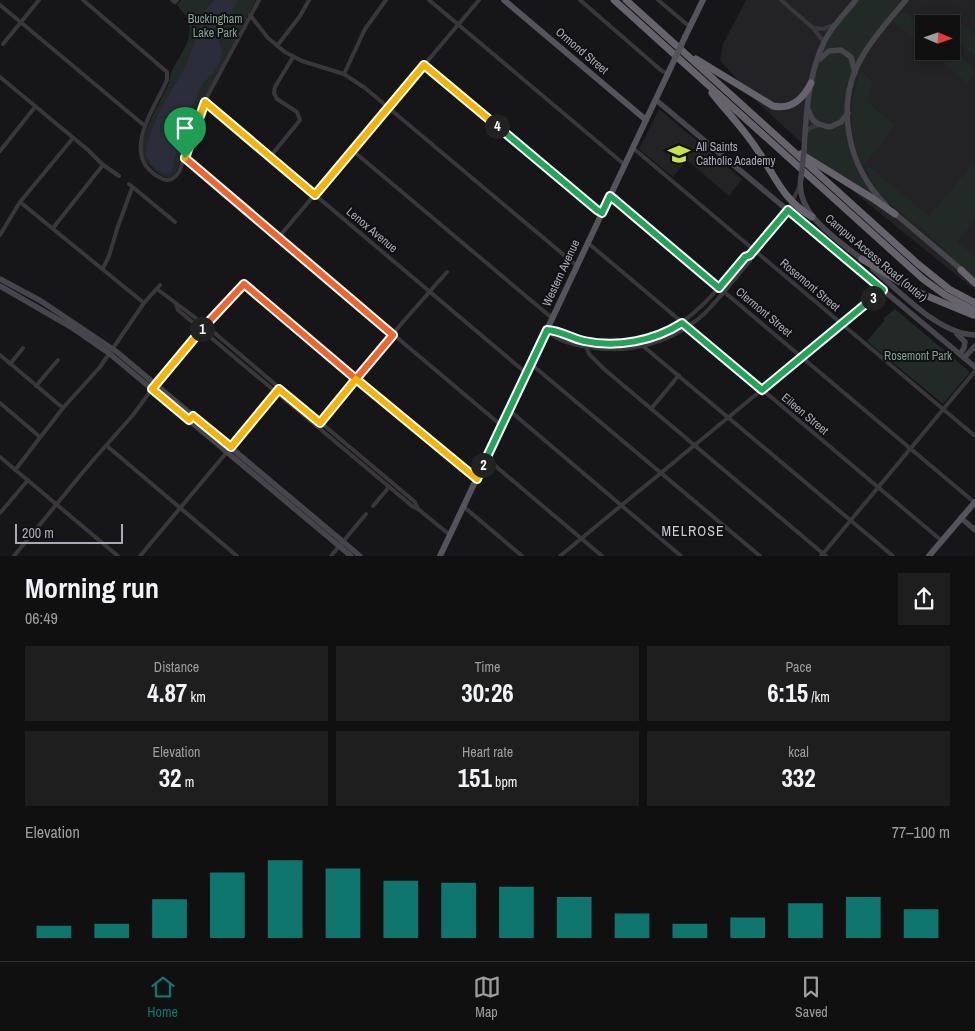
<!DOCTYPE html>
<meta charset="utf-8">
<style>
body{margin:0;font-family:"Archivo Narrow",sans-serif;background:#1e1e1f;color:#f1f3f6;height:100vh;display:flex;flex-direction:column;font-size:19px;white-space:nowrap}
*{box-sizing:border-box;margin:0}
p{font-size:16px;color:#9c9d9f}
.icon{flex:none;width:28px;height:28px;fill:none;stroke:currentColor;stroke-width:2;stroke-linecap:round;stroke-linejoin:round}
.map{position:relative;height:556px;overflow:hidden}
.drawer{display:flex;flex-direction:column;background:#101011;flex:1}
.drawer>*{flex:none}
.needle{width:32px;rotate:92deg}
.controls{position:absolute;left:915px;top:15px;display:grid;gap:10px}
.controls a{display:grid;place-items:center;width:45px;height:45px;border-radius:0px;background:#101011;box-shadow:0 2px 12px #0003,0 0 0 1px #303031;font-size:25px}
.scale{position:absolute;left:15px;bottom:12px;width:108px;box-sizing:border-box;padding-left:5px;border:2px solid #aca8b6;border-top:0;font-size:14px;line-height:18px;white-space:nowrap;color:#aca8b6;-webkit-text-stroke:4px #111012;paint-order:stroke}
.pin{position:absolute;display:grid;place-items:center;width:42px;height:42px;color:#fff;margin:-51px -21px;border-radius:50% 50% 50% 0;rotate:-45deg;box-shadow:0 0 5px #0007}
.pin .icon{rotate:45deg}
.km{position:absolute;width:25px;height:25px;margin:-12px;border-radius:50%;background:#222;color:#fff;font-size:14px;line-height:25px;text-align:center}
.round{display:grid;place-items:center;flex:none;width:52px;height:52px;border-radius:0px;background:#1e1e1f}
.head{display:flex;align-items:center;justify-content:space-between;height:85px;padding:0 25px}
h1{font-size:28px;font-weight:700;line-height:38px}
.metrics{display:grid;grid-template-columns:repeat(3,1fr);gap:8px;height:85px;padding:5px 25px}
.metrics div{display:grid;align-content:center;border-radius:0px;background:#1e1e1f;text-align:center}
.metrics b{font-size:25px;font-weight:700}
.metrics small{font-size:14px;font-weight:400}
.metrics p{font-size:14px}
.chart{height:140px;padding:10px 25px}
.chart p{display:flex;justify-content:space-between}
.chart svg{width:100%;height:90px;margin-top:5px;stroke:#0f766e;stroke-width:6}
.dock{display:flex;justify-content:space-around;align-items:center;height:70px;border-top:1px solid #303031;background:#101011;font-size:14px;color:#9c9d9f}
.dock a{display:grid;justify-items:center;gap:2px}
.dock .active{color:#0f766e}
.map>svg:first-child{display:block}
.built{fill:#232224;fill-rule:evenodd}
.green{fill:#222a27}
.water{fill:#2c2d3a}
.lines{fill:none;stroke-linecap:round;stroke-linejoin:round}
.street{stroke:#39373c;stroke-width:4}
.secondary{stroke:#47454c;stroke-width:5.5}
.primary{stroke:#55535b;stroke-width:6}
.highway{stroke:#66636d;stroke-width:7}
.secondary-bridge{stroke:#47454c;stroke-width:5.5}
.primary-bridge{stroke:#55535b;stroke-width:6}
.split-1-casing{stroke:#fff;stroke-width:10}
.split-2-casing{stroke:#fff;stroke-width:10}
.split-3-casing{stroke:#fff;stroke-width:10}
.split-4-casing{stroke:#fff;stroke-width:10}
.split-5-casing{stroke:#fff;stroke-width:10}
.split-1{stroke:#f0652b;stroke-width:6}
.split-2{stroke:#f5b400;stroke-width:6}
.split-3{stroke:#22a559;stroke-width:6}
.split-4{stroke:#22a559;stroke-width:6}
.split-5{stroke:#f5b400;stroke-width:6}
.labels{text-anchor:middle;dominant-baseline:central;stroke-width:4;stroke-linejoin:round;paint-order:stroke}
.park-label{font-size:12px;fill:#80a093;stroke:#111012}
.street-label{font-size:12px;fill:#aca8b6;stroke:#111012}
.poi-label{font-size:12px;fill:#aca8b6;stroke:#111012;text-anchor:start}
.neighbourhood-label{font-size:14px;letter-spacing:1px;fill:#ccc9d3;stroke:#111012}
</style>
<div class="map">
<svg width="975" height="556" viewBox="0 0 975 556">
<rect width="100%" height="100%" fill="#161517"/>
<g class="built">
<path d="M746,0h229v290l-114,-92 -104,-96 -37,-42 3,-16zM924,24h27v27h-27z"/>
<polygon points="659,109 742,179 729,196 687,160 673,177 639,149"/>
</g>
<g class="green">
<path d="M181,0h75l-50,95 -30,77c-6,8 -12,6 -19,0 -7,-6 -14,-13 -15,-22 -1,-17 19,-49 26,-65 2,-5 2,-10 4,-14 13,-27 30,-39 5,-66z"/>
<polygon points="856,0 906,0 859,63 849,95 849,145 859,173 872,194 806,154 810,118 810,90 824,42"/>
<polygon points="903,14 907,14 924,28 924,47 892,21 899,15"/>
<polygon points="958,21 975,35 975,56 951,36 951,29"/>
<path d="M951,48l21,18c3,7 -1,11 -5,17l-37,-32h21z"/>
<path d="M861,71l11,10 -5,21 28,23 -32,42c-4,-12 -10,-26 -11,-38 -2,-20 2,-40 9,-58z"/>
<path d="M975,162v58l-18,22 18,15v23l-24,-22 -1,-4 -32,-29 -8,-4c-2,-5 -9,-10 -13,-11l-19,-18 -12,-22 2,-4 61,50z"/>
<polygon points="895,309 970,372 943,404 867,341 885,320 883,319"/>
</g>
<path class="water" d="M215,0h23l-18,30 -1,11 3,12 -1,6 -8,14 -11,11 -16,38 -8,29 -4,7 -2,14c-11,6 -20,-7 -26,-16 2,-30 23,-60 37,-85 6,-11 9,-22 13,-33 3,-10 9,-15 7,-26z"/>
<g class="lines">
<g class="street">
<path d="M83,0l84,72v8c-13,30 -50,78 -4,99 7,3 12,-1 16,-7l29,-77 51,-95"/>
<polyline points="172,0 175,2 177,0"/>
<polyline points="429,0 625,165"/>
<polyline points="580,0 662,71 668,74"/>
<polyline points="658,0 690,27"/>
<polyline points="781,0 813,28 824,42"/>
<polyline points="0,5 145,126"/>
<polyline points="250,15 268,38 285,52 302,61 344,74 365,88 577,266"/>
<polyline points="814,28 823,29 834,25"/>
<polyline points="3,44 39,0"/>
<polyline points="277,46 300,16 309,0"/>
<polyline points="424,65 602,213"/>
<polyline points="344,74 365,29 386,0"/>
<polyline points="0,77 88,150 102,164 119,176"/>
<polyline points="205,102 526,373"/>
<polyline points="805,133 810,128 819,125"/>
<polyline points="633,148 975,436"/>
<polyline points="352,150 552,318"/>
<polyline points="0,151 35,107"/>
<polyline points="270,157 300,120 297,112 277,99 274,93 275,87 293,57"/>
<polyline points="185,159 502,426"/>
<polyline points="129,184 175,222"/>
<polyline points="610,196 974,502"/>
<polyline points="20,202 144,303"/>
<polyline points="53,228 103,165"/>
<polyline points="0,235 20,202 73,138"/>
<polyline points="278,238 479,0"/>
<polyline points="588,243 942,541"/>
<polyline points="103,268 109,256 117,229 132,188"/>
<polyline points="157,289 205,325 415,502 418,509"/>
<polyline points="176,304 178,310 412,506 418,509 450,535"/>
<path d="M547,330c16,0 31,11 47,12 76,9 107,-33 151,-85l5,-2 38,-45 11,-23"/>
<path d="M547,330c9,11 27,15 41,17 42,8 86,-5 117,-34 16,-16 30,-35 45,-52v-6"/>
<polyline points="584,341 589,354 604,369 826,556"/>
<polyline points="639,341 643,346 893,556"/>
<polyline points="0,355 63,408"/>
<polyline points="10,364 23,348"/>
<polyline points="531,364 760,556"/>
<polyline points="36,386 58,360"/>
<polyline points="0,403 40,437"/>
<polyline points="651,409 679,375"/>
<polyline points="509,410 681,556"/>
<polyline points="320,423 402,323 447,272"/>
<polyline points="107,446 237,556"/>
<polyline points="0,457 118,556"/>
<polyline points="486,458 602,556"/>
<polyline points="15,470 63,408 100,367 144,303 160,285"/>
<polyline points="373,506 389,487"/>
<polyline points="463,506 522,556"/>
<polyline points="0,513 28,480"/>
<polyline points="14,556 88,466 133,415 152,389 193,338 244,284 477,479"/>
<polyline points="140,556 278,391"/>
<polyline points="331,556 366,514"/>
<polyline points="560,556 883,290"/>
<polyline points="821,556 975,371"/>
</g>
<g class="secondary">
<polyline points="820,59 829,51 841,50 851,57 855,73"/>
<polyline points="656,100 975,367"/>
<path d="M809,111c3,12 10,14 21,16l11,-5 7,-9"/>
<path d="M804,151c2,-37 4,-77 21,-111 8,-15 20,-27 31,-40"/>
<path d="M801,178c-7,36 39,63 63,83"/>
<path d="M886,205c-38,-38 -52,-100 -24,-148 12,-21 29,-39 44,-57"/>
<polyline points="892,211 963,271"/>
<path d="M873,269c28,23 65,65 102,66"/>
<polyline points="0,279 41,301 117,352 360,556"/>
<polyline points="0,286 71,327 110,354 351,556"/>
<polyline points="957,334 965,342 964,348 960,354"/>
<polyline points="964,358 975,346"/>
<polyline points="961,518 975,530"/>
</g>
<g class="primary">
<polyline points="504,0 646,120"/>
<polyline points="685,37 703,0"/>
<polyline points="440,556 671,67"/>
<polyline points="929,556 975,502"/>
</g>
<g class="highway">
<polyline points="614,0 923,279 945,295 975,311"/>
<polyline points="626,0 918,264 949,289 975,303"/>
<path d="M696,59l77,47c19,4 30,-7 38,-23"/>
<path d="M712,93c14,18 31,35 44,55 19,27 25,50 56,69"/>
<polyline points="801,154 872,198 895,214"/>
<polyline points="862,259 915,291 973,315"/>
<polyline points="961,270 975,283"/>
</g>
<polyline class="secondary-bridge" points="801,178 804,151"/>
<polyline class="primary-bridge" points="671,67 685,37"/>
</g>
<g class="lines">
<g class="split-1-casing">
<polyline id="split-1" points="185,158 393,335 356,379 244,284 202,329"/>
</g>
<g class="split-2-casing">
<polyline id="split-2" points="202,329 152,389 189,420 193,416 231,447 279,389 320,423 356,379 477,479 483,465"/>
</g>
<g class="split-3-casing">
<path id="split-3" d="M483,465l64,-135c12,0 24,8 37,11 33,7 70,0 98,-18l80,67 111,-92"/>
</g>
<g class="split-4-casing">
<polyline id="split-4" points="497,126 597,210 602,213 610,196 615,200 719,288 745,257 750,255 788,210 883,290 873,298"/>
</g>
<g class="split-5-casing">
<polyline id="split-5" points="185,158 205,102 315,195 424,65 497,126"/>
</g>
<use href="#split-1" class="split-1"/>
<use href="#split-2" class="split-2"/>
<use href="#split-3" class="split-3"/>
<use href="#split-4" class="split-4"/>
<use href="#split-5" class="split-5"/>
</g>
<defs>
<g id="school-bare" transform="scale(1.725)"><path d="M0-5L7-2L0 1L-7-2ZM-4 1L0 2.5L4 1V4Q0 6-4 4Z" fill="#c5e63f" stroke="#111012" stroke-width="2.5" paint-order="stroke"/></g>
</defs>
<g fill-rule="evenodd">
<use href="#school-bare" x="679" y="154"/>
</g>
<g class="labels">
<g class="park-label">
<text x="215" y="19">Buckingham<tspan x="215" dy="14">Lake Park</tspan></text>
<text x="918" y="356">Rosemont Park</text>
</g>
<g class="street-label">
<text transform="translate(582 51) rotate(40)">Ormond Street</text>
<text transform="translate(372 230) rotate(40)">Lenox Avenue</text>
<text transform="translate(876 258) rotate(40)">Campus Access Road (outer)</text>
<text transform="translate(561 273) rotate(-65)">Western Avenue</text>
<text transform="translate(810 285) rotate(40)">Rosemont Street</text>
<text transform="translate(764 312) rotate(40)">Clermont Street</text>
<text transform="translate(805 414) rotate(40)">Eileen Street</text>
</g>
<g class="poi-label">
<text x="696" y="147">All Saints<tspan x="696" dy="14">Catholic Academy</tspan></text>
</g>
<g class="neighbourhood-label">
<text x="693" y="531">MELROSE</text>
</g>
</g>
</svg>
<div class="controls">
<a><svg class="needle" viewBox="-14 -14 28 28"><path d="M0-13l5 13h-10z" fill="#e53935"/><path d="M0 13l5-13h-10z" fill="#9c9d9f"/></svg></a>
</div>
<div class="scale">200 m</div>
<div class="pin" style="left:185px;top:158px;background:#1e9e55"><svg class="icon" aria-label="arrive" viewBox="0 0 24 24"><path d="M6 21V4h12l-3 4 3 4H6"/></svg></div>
<b class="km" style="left:202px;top:329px">1</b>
<b class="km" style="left:483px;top:465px">2</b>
<b class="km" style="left:873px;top:298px">3</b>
<b class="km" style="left:497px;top:126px">4</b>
</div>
<section class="drawer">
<div class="head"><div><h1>Morning run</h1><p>06:49</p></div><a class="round"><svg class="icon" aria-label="share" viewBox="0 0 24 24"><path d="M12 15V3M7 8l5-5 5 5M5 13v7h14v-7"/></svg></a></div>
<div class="metrics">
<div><p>Distance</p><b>4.87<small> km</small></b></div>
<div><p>Time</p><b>30:26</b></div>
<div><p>Pace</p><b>6:15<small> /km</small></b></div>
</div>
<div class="metrics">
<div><p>Elevation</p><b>32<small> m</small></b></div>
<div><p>Heart rate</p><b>151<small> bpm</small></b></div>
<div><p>kcal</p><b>332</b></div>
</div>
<div class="chart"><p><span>Elevation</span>77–100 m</p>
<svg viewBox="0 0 160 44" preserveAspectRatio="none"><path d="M5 44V38M15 44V37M25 44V25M35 44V12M45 44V6M55 44V10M65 44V16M75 44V17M85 44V19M95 44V24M105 44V32M115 44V37M125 44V34M135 44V27M145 44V24M155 44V30"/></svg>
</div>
</section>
<nav class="dock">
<a class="active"><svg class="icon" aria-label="home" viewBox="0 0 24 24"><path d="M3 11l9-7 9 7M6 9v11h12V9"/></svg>Home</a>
<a><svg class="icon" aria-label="map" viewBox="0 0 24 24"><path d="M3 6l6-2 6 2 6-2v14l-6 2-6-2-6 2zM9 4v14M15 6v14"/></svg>Map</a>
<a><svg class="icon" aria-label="saved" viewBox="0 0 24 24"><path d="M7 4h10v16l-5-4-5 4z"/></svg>Saved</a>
</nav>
